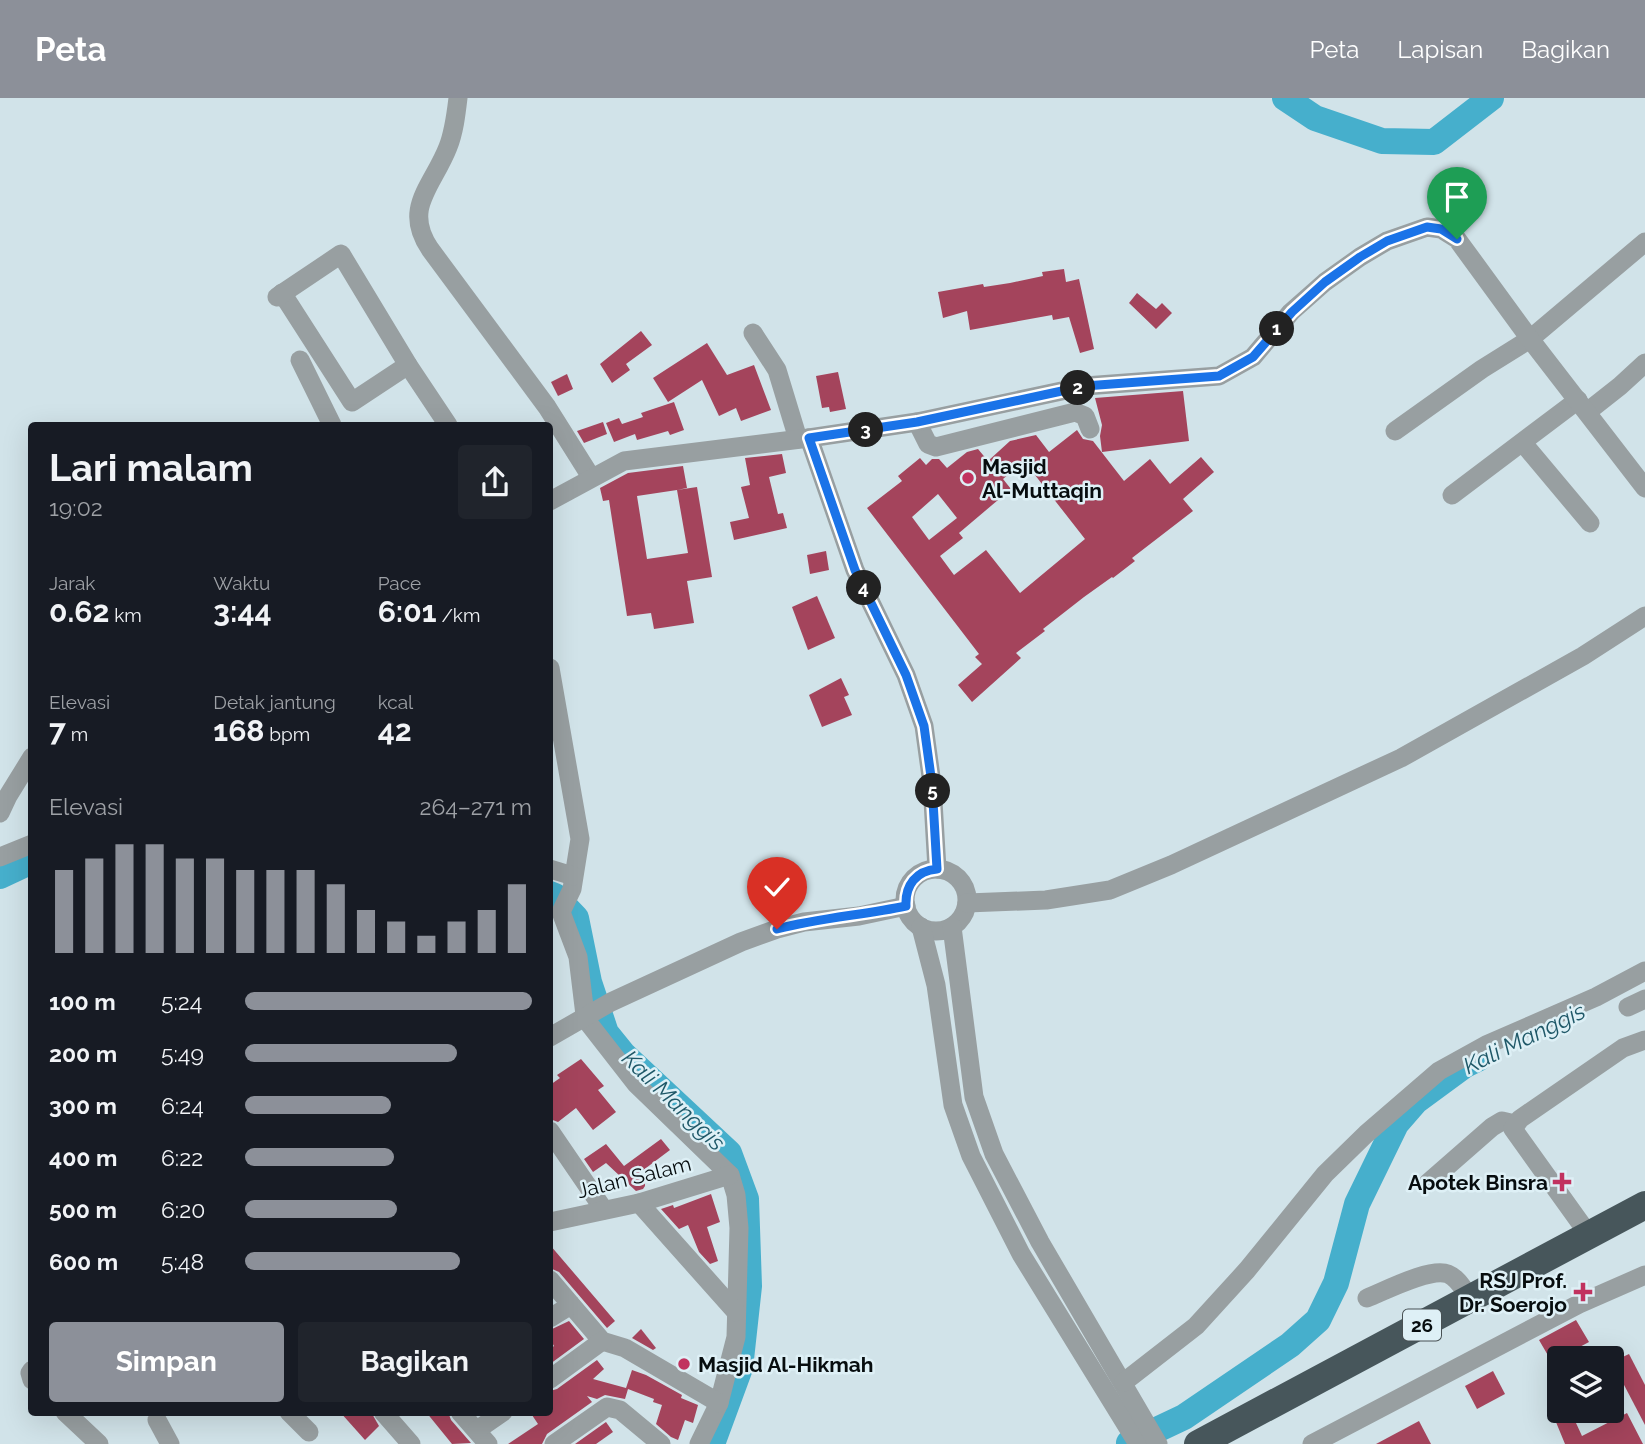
<!DOCTYPE html>
<html lang="id">
<meta charset="utf-8">
<style>
body{margin:0;font-family:Raleway,sans-serif;background:#20242c;color:#f1f3f6;height:100vh;display:flex;flex-direction:column;font-size:26px;white-space:nowrap}
*{box-sizing:border-box;margin:0}
p{font-size:23px;color:#9ea1a6}
.icon{flex:none;width:38px;height:38px;fill:none;stroke:currentColor;stroke-width:2;stroke-linecap:round;stroke-linejoin:round}
.map{position:relative;flex:1;overflow:hidden}
.panel{position:absolute;left:28px;top:324px;width:525px;height:994px;display:flex;flex-direction:column;background:#171b24;border-radius:7px;box-shadow:0 7px 28px #0002}
.panel>*{flex:none}
.tools{position:absolute;left:1547px;top:1248px;display:grid;gap:14px}
.tools a{display:grid;place-items:center;width:77px;height:77px;border-radius:7px;background:#171b24;box-shadow:0 7px 28px #0002;font-size:35px}
.pin{position:absolute;display:grid;place-items:center;width:60px;height:60px;color:#fff;margin:-72px -30px;border-radius:50% 50% 50% 0;rotate:-45deg;box-shadow:0 0 7px #0007}
.pin .icon{rotate:45deg}
.km{position:absolute;width:35px;height:35px;margin:-18px;border-radius:50%;background:#222;color:#fff;font-size:19px;line-height:35px;text-align:center}
.round{display:grid;place-items:center;flex:none;width:74px;height:74px;border-radius:7px;background:#20242c}
.summary{display:flex;align-items:center;justify-content:space-between;height:119px;padding:0 21px}
h1{font-size:38px;font-weight:700;line-height:52px}
.figures{display:grid;grid-template-columns:repeat(3,1fr);gap:10px;height:119px;padding:7px 21px}
.figures div{display:grid;align-content:center}
.figures b{font-size:30px;font-weight:700}
.figures small{font-size:19px;font-weight:400}
.figures p{font-size:19px}
.chart{height:196px;padding:14px 21px}
.chart p{display:flex;justify-content:space-between}
.chart svg{width:100%;height:126px;margin-top:7px;stroke:#8c9099;stroke-width:6}
.primary-button{display:flex;gap:14px;margin-top:auto;padding:14px 21px}
.primary-button a{flex:1;height:80px;border-radius:7px;background:#8c9099;color:#fff;font-size:28px;font-weight:700;line-height:80px;text-align:center}
.primary-button a+a{background:#20242c;color:#f1f3f6}
ul{padding:0 21px;list-style:none;font-size:23px}
li{display:grid;grid-template-columns:112px 84px 1fr;align-items:center;height:52px}
li i{height:18px;border-radius:9px;background:#8c9099}
header{display:flex;align-items:center;gap:42px;box-sizing:border-box;height:98px;padding:0 35px;background:#8c9099;color:#fff}
header strong{font-size:33px}
nav{display:flex;gap:38px;margin-inline-start:auto;font-size:24px}
.map>svg:first-child{display:block}
.lines{fill:none;stroke-linecap:round;stroke-linejoin:round}
.river{stroke:#46afcc;stroke-width:26}
.building{fill:#a4445c;fill-rule:evenodd}
.minor{stroke:#989fa1;stroke-width:19}
.highway{stroke:#47565b;stroke-width:28}
.route-casing{stroke:#fff;stroke-width:14}
.route{stroke:#1a73e8;stroke-width:9}
.poi-dot{fill:#c1325f;stroke:#def0f6;stroke-width:2.5}
.labels{text-anchor:middle;dominant-baseline:central;stroke-width:5;stroke-linejoin:round;paint-order:stroke}
.shield{fill:#def0f6;stroke:#485154;stroke-width:2}
.shield-label{font-size:19px;font-weight:bold;fill:#070d0f}
.poi-label{font-size:21px;font-weight:bold;fill:#070d0f;stroke:#def0f6;text-anchor:start}
.street-label{font-size:21px;fill:#070d0f;stroke:#def0f6}
.water-label{font-size:23px;font-style:italic;fill:#1f5868;stroke:#def0f6}
</style>
<header>
<strong>Peta</strong>
<nav><a>Peta</a><a>Lapisan</a><a>Bagikan</a></nav>
</header>
<div class="map">
<svg width="1645" height="1346" viewBox="0 0 1645 1346">
<rect width="100%" height="100%" fill="#d1e3e9"/>
<g class="lines">
<g class="river">
<polyline points="1285,0 1315,20 1382,43 1434,44 1491,0"/>
<polyline points="0,778 32,763"/>
<polyline points="550,796 555,798 576,820 589,884 606,935 623,956 729,1055 746,1101 749,1188 740,1270 712,1346"/>
<polyline points="1129,1345 1184,1319 1290,1247 1318,1222 1336,1185 1357,1106 1396,1026 1416,1003 1465,967 1479,960"/>
</g>
</g>
<g class="building">
<polygon points="1064,171 1066,184 1079,181 1094,251 1080,255 1069,219 1053,222 1052,217 970,232 967,213 943,220 938,194 983,186 984,189 1010,185 1043,178 1042,174"/>
<polygon points="1137,195 1156,211 1162,205 1172,215 1156,231 1129,205"/>
<polygon points="641,233 652,247 626,266 630,272 612,285 600,266"/>
<polygon points="707,245 727,277 754,267 771,312 741,323 736,310 719,318 702,282 668,304 653,280"/>
<polygon points="838,274 846,311 830,314 829,309 822,310 816,278"/>
<polygon points="567,276 573,291 558,298 551,284"/>
<polygon points="1183,293 1189,343 1102,354 1100,338 1102,327 1095,300"/>
<polygon points="674,304 684,332 670,337 668,333 637,342 635,336 614,344 606,325 619,320 622,326 643,319 641,315"/>
<polygon points="603,324 607,336 584,345 577,333"/>
<path d="M1077,332l6,9 10,2 31,40 26,-22 20,25 31,-27 13,15 -31,27 10,12 -61,47 3,3 -22,17 -1,-1 -28,20 -41,32 2,2 -29,22 5,5 -49,44 -14,-17 24,-21 -7,-7 4,-3 -112,-146 35,-27 -4,-5 22,-18 6,7 6,-6h7l8,9 20,-16 11,-3 10,12 22,-20 26,-6 13,17zM1024,363l61,78 -65,54 -34,-43 -32,25 -14,-19 23,-18 -4,-5 52,-44 -8,-10zM938,396l19,24 -28,22 -17,-23z"/>
<polygon points="782,356 786,375 769,379 778,416 783,415 787,430 734,442 730,424 749,420 741,389 750,387 745,360"/>
<path d="M683,368l4,22 -10,2 20,-3 15,90 -25,4 7,42 -40,6 -3,-16 -24,3 -18,-116 -6,1 -3,-13 28,-15zM677,392l11,63 -41,6 -10,-63z"/>
<polygon points="826,453 829,472 810,476 807,457"/>
<polygon points="817,498 835,540 808,552 792,509"/>
<polygon points="841,580 849,597 844,599 852,617 822,629 809,597"/>
<polygon points="581,961 604,988 598,992 616,1014 593,1032 576,1010 558,1024 550,1021 550,987 560,980 557,977"/>
<polygon points="661,1041 670,1052 638,1076 645,1084 645,1088 643,1091 636,1093 606,1065 593,1074 584,1061 606,1046 624,1068"/>
<polygon points="711,1096 720,1124 707,1129 718,1163 710,1166 699,1154 688,1127 679,1131 661,1111 673,1107 674,1110"/>
<polygon points="550,1147 615,1223 607,1230 559,1174 550,1170"/>
<polygon points="1576,1222 1589,1244 1559,1260 1553,1266 1539,1242"/>
<polygon points="569,1223 584,1241 550,1266 550,1251 554,1248 550,1241 550,1232"/>
<polygon points="641,1231 656,1250 653,1252 632,1240"/>
<polygon points="1629,1256 1645,1287 1645,1327 1612,1264"/>
<polygon points="597,1262 604,1271 593,1281 626,1290 632,1272 646,1277 682,1297 681,1300 698,1307 693,1325 685,1322 678,1342 671,1339 656,1326 662,1307 653,1304 654,1301 628,1291 625,1301 605,1297 597,1301 587,1298 592,1304 547,1336 542,1346 508,1346 538,1326 530,1314 550,1314 550,1293 557,1291"/>
<polygon points="1493,1273 1505,1296 1477,1311 1465,1288"/>
<polygon points="1551,1312 1570,1312 1582,1338 1627,1315 1643,1346 1565,1346"/>
<polygon points="340,1314 371,1314 379,1328 365,1342"/>
<polygon points="426,1314 448,1314 451,1322 471,1345 452,1346"/>
<polygon points="1419,1323 1431,1346 1376,1346"/>
<polygon points="606,1324 613,1334 596,1346 575,1346"/>
</g>
<g class="lines">
<g class="minor">
<path d="M458,0c-2,17 -4,34 -10,49 -15,39 -46,61 -18,102l117,158 44,70"/>
<polyline points="282,195 352,304 408,267"/>
<polyline points="277,199 341,156 408,267 448,327"/>
<polyline points="753,235 777,272 798,341"/>
<polyline points="300,262 332,327"/>
<polyline points="1587,314 1620,288 1645,265"/>
<polyline points="917,324 928,346 936,349 1075,314 1085,318 1090,331"/>
<polyline points="1395,333 1482,271 1530,241 1645,144"/>
<polyline points="1523,345 1590,425"/>
<polyline points="1452,397 1578,302"/>
<polyline points="550,403 624,363 809,340"/>
<polyline points="550,570 580,741 572,791 561,814 578,859 585,917 590,927 636,986 730,1077 736,1097 739,1130 736,1239 719,1305 699,1346"/>
<polyline points="0,715 8,698 32,659"/>
<polyline points="0,759 32,746"/>
<polyline points="550,771 573,778"/>
<polyline points="937,771 932,686 924,628 906,577 855,472 809,340 917,324 1085,288 1219,278 1253,259 1291,214 1325,184 1360,159 1387,143 1427,129 1441,131 1457,141 1530,241 1645,390"/>
<circle cx="936" cy="802" r="31"/>
<polyline points="967,805 1046,802 1110,792 1171,767 1401,660 1583,558 1645,518"/>
<polyline points="921,829 936,887 953,1007 971,1058 1021,1156 1138,1346"/>
<polyline points="952,829 974,999 994,1056 1040,1144 1158,1346"/>
<polyline points="1628,909 1645,901"/>
<polyline points="550,939 611,904 741,844 777,831 804,824 859,818 906,808"/>
<polyline points="550,1033 604,1112"/>
<polyline points="1428,1085 1492,1029 1502,1023 1515,1026"/>
<polyline points="639,1105 736,1214"/>
<polyline points="550,1124 639,1105 730,1077"/>
<polyline points="1589,1137 1513,1031 1520,1021 1623,950 1645,942"/>
<polyline points="550,1182 602,1243 625,1250 719,1305"/>
<path d="M1367,1200c18,-7 63,-31 81,-24 10,4 16,16 22,24"/>
<polyline points="550,1220 571,1207"/>
<polyline points="32,1272 30,1275 32,1282"/>
<polyline points="550,1281 602,1243"/>
<polyline points="1124,1284 1196,1228 1247,1172 1325,1076 1366,1036 1439,973 1486,947 1596,899 1645,873"/>
<polyline points="65,1314 99,1346"/>
<polyline points="289,1314 309,1334"/>
<polyline points="383,1314 411,1346"/>
<polyline points="460,1314 488,1346"/>
<polyline points="157,1322 170,1346"/>
<polyline points="477,1332 503,1314"/>
<polyline points="554,1346 607,1309 620,1312 661,1346"/>
<polyline points="1312,1346 1579,1206 1645,1177"/>
</g>
<polyline class="highway" points="1198,1346 1645,1107"/>
</g>
<g class="lines">
<g class="route-casing">
<path id="route" d="M777,831c42,-11 86,-14 129,-23 -1,-21 10,-35 31,-37l-5,-85 -8,-58 -18,-51 -51,-105 -46,-132 108,-16 168,-36 134,-10 34,-19 39,-45 33,-30 35,-25 27,-16 40,-14 14,2 16,10"/>
</g>
<use href="#route" class="route"/>
</g>
<g class="poi-dot">
<circle cx="968" cy="380" r="7"/>
<path d="M1558.5 1073.5h7v7h7v7h-7v7h-7v-7h-7v-7h7z"/>
<path d="M1579.5 1183.5h7v7h7v7h-7v7h-7v-7h-7v-7h7z"/>
<circle cx="684" cy="1266" r="7"/>
</g>
<g class="labels">
<rect class="shield" x="1403" y="1211.5" width="38" height="31" rx="5"/>
<g class="shield-label">
<text x="1422" y="1227">26</text>
</g>
<g class="poi-label">
<text x="982" y="368">Masjid<tspan x="982" dy="24">Al-Muttaqin</tspan></text>
<text x="1548" y="1084" text-anchor="end">Apotek Binsra</text>
<text x="1567" y="1182" text-anchor="end">RSJ Prof.<tspan x="1567" dy="24">Dr. Soerojo</tspan></text>
<text x="698" y="1266">Masjid Al-Hikmah</text>
</g>
<g class="street-label">
<text transform="translate(634 1079) rotate(-14)">Jalan Salam</text>
</g>
<g class="water-label">
<text transform="translate(1524 940) rotate(-26)">Kali Manggis</text>
<text transform="translate(674 1002) rotate(44)">Kali Manggis</text>
</g>
</g>
</svg>
<div class="tools">
<a><svg class="icon" aria-label="layers" viewBox="0 0 24 24"><path d="M12 4l9 5-9 5-9-5zM3 14l9 5 9-5"/></svg></a>
</div>
<div class="pin" style="left:1457px;top:141px;background:#1e9e55"><svg class="icon" aria-label="arrive" viewBox="0 0 24 24"><path d="M6 21V4h12l-3 4 3 4H6"/></svg></div>
<div class="pin" style="left:777px;top:831px;background:#d93025"><svg class="icon" aria-label="check" viewBox="0 0 24 24"><path d="M5 12l5 5 9-10"/></svg></div>
<b class="km" style="left:1277px;top:231px">1</b>
<b class="km" style="left:1078px;top:290px">2</b>
<b class="km" style="left:866px;top:332px">3</b>
<b class="km" style="left:864px;top:490px">4</b>
<b class="km" style="left:933px;top:693px">5</b>
<section class="panel">
<div class="summary"><div><h1>Lari malam</h1><p>19:02</p></div><a class="round"><svg class="icon" aria-label="share" viewBox="0 0 24 24"><path d="M12 15V3M7 8l5-5 5 5M5 13v7h14v-7"/></svg></a></div>
<div class="figures">
<div><p>Jarak</p><b>0.62<small> km</small></b></div>
<div><p>Waktu</p><b>3:44</b></div>
<div><p>Pace</p><b>6:01<small> /km</small></b></div>
</div>
<div class="figures">
<div><p>Elevasi</p><b>7<small> m</small></b></div>
<div><p>Detak jantung</p><b>168<small> bpm</small></b></div>
<div><p>kcal</p><b>42</b></div>
</div>
<div class="chart"><p><span>Elevasi</span>264–271 m</p>
<svg viewBox="0 0 160 44" preserveAspectRatio="none"><path d="M5 44V15M15 44V11M25 44V6M35 44V6M45 44V11M55 44V11M65 44V15M75 44V15M85 44V15M95 44V20M105 44V29M115 44V33M125 44V38M135 44V33M145 44V29M155 44V20"/></svg>
</div>
<ul>
<li><b>100 m</b>5:24<i style="width:100%"></i></li>
<li><b>200 m</b>5:49<i style="width:74%"></i></li>
<li><b>300 m</b>6:24<i style="width:51%"></i></li>
<li><b>400 m</b>6:22<i style="width:52%"></i></li>
<li><b>500 m</b>6:20<i style="width:53%"></i></li>
<li><b>600 m</b>5:48<i style="width:75%"></i></li>
</ul>
<div class="primary-button"><a>Simpan</a><a>Bagikan</a></div>
</section>
</div>
